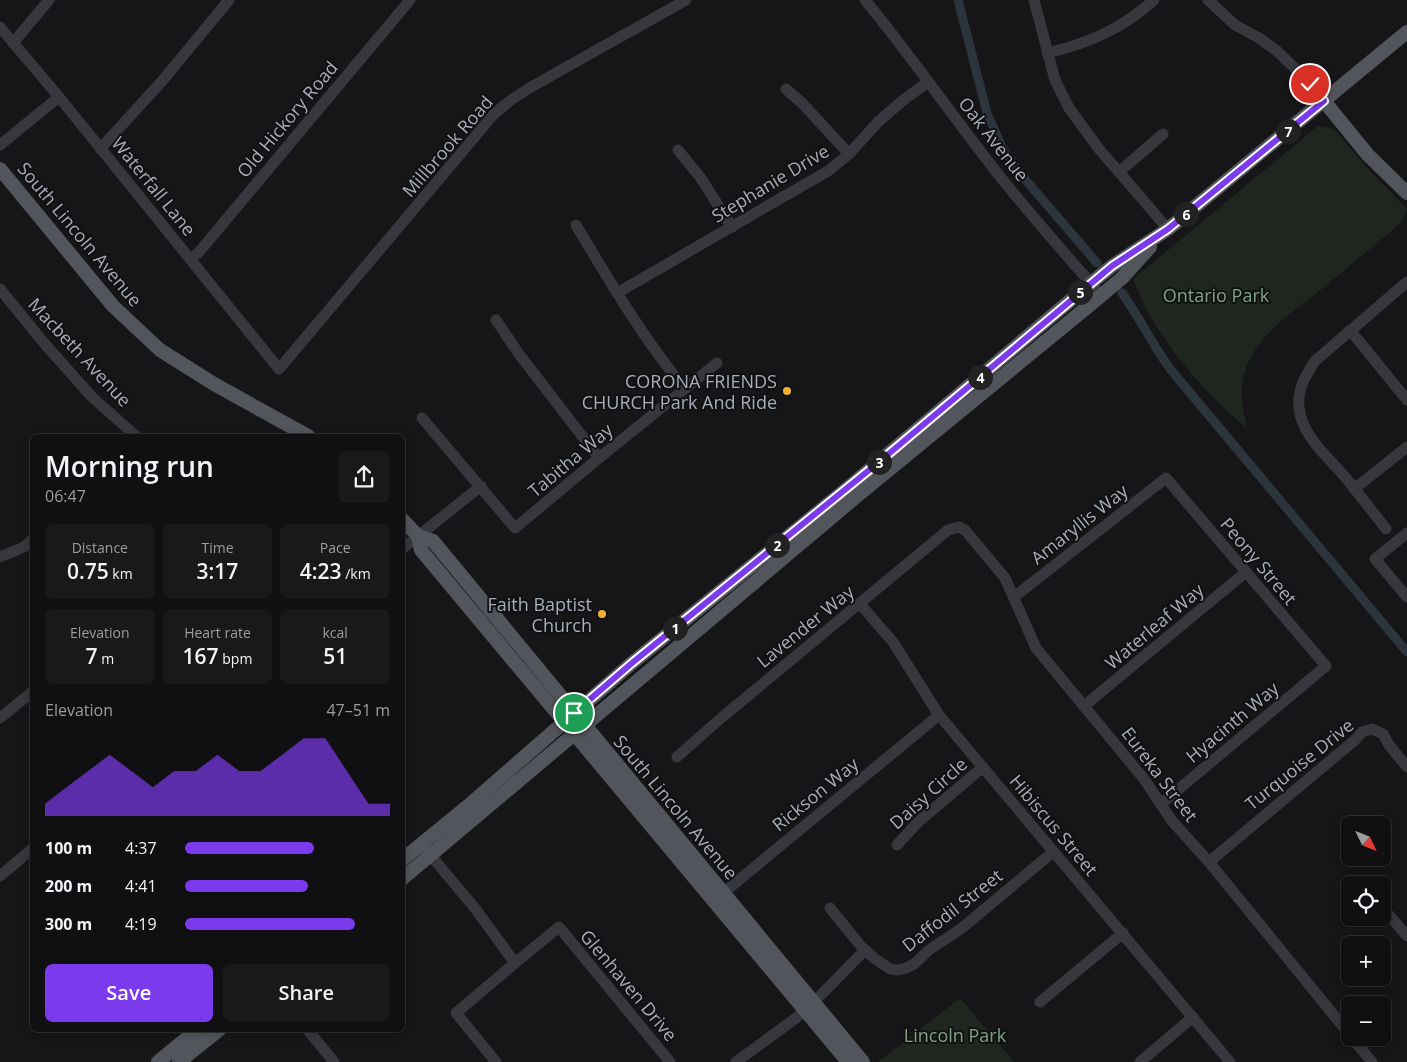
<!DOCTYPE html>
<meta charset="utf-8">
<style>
body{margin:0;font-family:"Open Sans",sans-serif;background:#19191b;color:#f1f3f6;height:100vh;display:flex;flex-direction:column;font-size:19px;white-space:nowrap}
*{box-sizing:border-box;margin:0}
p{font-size:16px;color:#9c9d9f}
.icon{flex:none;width:28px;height:28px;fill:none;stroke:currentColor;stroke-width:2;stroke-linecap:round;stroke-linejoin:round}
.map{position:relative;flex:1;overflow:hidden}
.sheet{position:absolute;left:30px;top:434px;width:375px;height:598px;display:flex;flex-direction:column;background:#101012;border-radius:8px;box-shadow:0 2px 8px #0003,0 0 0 1px #303032}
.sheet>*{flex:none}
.needle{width:32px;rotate:133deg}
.fabs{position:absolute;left:1341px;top:816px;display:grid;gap:10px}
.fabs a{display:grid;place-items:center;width:50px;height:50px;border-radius:8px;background:#101012;box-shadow:0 2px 8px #0003,0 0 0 1px #303032;font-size:25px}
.pin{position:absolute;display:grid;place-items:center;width:42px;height:42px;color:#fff;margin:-21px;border:2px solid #fff;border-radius:50%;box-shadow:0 1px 5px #0007}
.km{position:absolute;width:25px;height:25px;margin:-12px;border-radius:50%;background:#222;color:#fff;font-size:14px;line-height:25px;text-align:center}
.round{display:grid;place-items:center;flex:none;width:52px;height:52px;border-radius:8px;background:#19191b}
.head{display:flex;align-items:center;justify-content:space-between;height:85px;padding:0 15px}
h1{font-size:28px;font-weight:600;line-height:38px}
.stats{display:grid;grid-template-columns:repeat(3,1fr);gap:8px;height:85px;padding:5px 15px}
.stats div{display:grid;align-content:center;border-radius:8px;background:#19191b;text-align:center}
.stats b{font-size:21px;font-weight:600}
.stats small{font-size:14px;font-weight:400}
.stats p{font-size:14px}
.chart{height:140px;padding:10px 15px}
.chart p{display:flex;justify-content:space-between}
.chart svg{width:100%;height:90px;margin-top:5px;fill:#7c3aed;opacity:.7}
.action{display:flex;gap:10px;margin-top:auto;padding:10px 15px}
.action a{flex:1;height:58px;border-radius:8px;background:#7c3aed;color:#fff;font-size:20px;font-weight:600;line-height:58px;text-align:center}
.action a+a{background:#19191b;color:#f1f3f6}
ul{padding:0 15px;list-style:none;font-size:16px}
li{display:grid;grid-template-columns:80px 60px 1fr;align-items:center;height:38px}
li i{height:12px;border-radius:6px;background:#7c3aed}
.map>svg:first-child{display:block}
.park{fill:#1e261f}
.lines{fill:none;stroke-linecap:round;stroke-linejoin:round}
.canal{stroke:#2c353c;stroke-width:9}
.minor{stroke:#37383d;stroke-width:11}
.major{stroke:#53555c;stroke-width:14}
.route-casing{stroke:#fff;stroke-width:10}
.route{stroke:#7c3aed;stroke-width:6}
.poi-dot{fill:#f2b134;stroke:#111113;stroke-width:2}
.labels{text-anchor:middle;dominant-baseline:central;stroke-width:4;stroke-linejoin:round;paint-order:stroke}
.street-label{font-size:18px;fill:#a8adb8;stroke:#111113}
.park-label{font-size:18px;fill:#7fa381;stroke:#111113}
.poi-label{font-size:18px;fill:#a8adb8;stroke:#111113;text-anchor:end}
</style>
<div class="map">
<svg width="1407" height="1062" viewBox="0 0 1407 1062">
<rect width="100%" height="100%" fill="#161618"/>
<g class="park">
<path d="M1318,126l12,2 7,4 29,35 41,42 -4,10 -9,10c-24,20 -47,39 -71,59 -28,22 -64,45 -77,80 -7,20 -4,40 1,60 -33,-25 -75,-74 -96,-110 -7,-12 -12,-26 -18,-39z"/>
<polygon points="960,998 1014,1062 878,1062"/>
</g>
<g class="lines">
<g class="canal">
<polyline points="958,0 987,113 1003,149 1023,177 1097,263"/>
<path d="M1122,293c18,25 31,53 49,77l236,282"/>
</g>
<g class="minor">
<path d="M865,0c48,58 90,120 137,179 32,40 66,78 99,116"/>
<polyline points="1034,0 1055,80 1069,108 1099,149 1168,229"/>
<polyline points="1208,0 1235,25 1259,38 1277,51 1313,86 1324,101"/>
<polyline points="0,27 59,97 279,369 494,114 511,100 531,87 686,0"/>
<polyline points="13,43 49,0"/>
<path d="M1047,53c43,-10 74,-24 107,-53"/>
<polyline points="786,89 802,103 849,154"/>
<polyline points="0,145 59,97"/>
<polyline points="100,149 163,80 229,0"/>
<polyline points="678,150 700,177 732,227"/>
<polyline points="1119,172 1163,134"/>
<path d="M576,225c34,57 67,113 109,164"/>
<polyline points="191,259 199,252 410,0"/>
<polyline points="0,289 44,343 92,397 136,436"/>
<polyline points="617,293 828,171 849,154 878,122 902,101 928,82"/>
<polyline points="496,320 519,354 599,458"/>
<polyline points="1350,330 1407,400"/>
<polyline points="422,418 515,528 599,458 717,363"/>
<polyline points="1354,489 1407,447"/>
<path d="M1386,529c-14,-18 -27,-35 -41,-52 -17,-20 -44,-42 -46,-70 -2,-18 7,-32 16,-46l92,-79"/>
<polyline points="1407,533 1375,559 1407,597"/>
<polyline points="402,549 481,486"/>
<polyline points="0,557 24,547 32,540"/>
<polyline points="1014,597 1166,478 1326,666 1161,804"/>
<polyline points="860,604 893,642 939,715 1230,1062"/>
<polyline points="1084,706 1246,572"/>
<polyline points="0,718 32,692"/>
<polyline points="677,757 720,719 948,530 959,527 965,530 1005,578 1036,648 1144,779 1172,821 1209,862 1350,1035"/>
<polyline points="421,844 474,907 515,963 559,927 670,1062"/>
<polyline points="897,845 918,822 983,767"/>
<polyline points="1209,862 1355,740 1362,732 1372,729 1383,734 1389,745 1407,767"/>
<polyline points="0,876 32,849"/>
<polyline points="717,898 939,715"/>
<polyline points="1382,907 1407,936"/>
<polyline points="830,908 860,945 874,958 890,969 898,970 906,968 914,964 929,950 962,928 1053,852"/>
<polyline points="1040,1002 1123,933"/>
<polyline points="307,1029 334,1062"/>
<polyline points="1352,1038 1372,1062"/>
<polyline points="496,1062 456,1013 515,963"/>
<polyline points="736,1062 796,1018 814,1002 865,950"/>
<polyline points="1140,1062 1193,1017"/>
</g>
<g class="major">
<polyline points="1324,101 1368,155 1407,193"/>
<polyline points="0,169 113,306 160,350 214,384 308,436"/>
<polyline points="402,519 418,536 421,550 848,1062"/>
<polyline points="418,536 433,541 863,1062"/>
<polyline points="402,860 468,806 632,663 849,487 1091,283 1112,266 1168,229 1407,32"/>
<polyline points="402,879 857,496 1091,304 1122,278 1150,247"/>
<polyline points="158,1062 198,1029"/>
<polyline points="179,1062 220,1029"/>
</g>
</g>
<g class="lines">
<g class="route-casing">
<polyline id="route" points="574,713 632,663 879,462 1112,266 1168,229 1324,101 1310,84"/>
</g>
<use href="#route" class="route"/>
</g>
<g class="poi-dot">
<circle cx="787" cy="391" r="5"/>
<circle cx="602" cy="614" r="5"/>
</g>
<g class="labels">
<g class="street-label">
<text transform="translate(287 119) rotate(-50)">Old Hickory Road</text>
<text transform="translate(994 139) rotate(52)">Oak Avenue</text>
<text transform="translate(447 146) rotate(-49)">Millbrook Road</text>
<text transform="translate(770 183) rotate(-31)">Stephanie Drive</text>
<text transform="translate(154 186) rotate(51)">Waterfall Lane</text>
<text transform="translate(80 234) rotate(50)">South Lincoln Avenue</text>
<text transform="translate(80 352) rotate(47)">Macbeth Avenue</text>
<text transform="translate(570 460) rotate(-40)">Tabitha Way</text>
<text transform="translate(1079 524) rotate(-38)">Amaryllis Way</text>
<text transform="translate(1259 561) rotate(50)">Peony Street</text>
<text transform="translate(805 626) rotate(-39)">Lavender Way</text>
<text transform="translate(1154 626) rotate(-40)">Waterleaf Way</text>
<text transform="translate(1232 722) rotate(-40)">Hyacinth Way</text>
<text transform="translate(1299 764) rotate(-39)">Turquoise Drive</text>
<text transform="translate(1160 774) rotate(53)">Eureka Street</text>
<text transform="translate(928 793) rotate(-42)">Daisy Circle</text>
<text transform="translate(815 794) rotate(-39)">Rickson Way</text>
<text transform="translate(676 807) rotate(50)">South Lincoln Avenue</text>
<text transform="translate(1054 825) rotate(50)">Hibiscus Street</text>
<text transform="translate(952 910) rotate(-38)">Daffodil Street</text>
<text transform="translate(629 985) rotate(50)">Glenhaven Drive</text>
</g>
<g class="park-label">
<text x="1216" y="295">Ontario Park</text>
<text x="955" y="1035">Lincoln Park</text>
</g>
<g class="poi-label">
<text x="777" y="381">CORONA FRIENDS<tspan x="777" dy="21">CHURCH Park And Ride</tspan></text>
<text x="592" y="604">Faith Baptist<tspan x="592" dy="21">Church</tspan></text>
</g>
</g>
</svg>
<div class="fabs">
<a><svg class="needle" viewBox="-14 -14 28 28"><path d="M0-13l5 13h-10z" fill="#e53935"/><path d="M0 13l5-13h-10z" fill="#9c9d9f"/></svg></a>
<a><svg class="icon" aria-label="locate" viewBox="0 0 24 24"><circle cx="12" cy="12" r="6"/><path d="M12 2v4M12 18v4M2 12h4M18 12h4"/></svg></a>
<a>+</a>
<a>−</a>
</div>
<div class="pin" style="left:574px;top:713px;background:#1e9e55"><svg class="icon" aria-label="arrive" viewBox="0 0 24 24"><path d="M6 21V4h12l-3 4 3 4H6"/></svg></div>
<div class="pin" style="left:1310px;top:84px;background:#d93025"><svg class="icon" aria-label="check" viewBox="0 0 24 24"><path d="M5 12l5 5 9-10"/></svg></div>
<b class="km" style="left:675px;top:628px">1</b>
<b class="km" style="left:777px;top:545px">2</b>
<b class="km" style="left:879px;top:462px">3</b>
<b class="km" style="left:980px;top:377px">4</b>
<b class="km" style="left:1080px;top:292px">5</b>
<b class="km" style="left:1186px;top:214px">6</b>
<b class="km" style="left:1288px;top:131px">7</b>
<section class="sheet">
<div class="head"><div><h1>Morning run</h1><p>06:47</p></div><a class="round"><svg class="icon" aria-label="share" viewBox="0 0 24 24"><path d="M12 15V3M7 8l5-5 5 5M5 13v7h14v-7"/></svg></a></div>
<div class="stats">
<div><p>Distance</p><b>0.75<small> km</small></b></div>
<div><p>Time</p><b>3:17</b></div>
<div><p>Pace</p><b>4:23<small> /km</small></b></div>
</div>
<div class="stats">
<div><p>Elevation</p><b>7<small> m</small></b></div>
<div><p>Heart rate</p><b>167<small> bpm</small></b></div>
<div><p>kcal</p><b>51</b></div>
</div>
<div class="chart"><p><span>Elevation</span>47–51 m</p>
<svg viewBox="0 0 160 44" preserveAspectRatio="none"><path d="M0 44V38L10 30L20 22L30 14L40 22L50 30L60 22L70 22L80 14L90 22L100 22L110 14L120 6L130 6L140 22L150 38L160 38V44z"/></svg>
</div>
<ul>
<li><b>100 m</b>4:37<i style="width:63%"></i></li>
<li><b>200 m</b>4:41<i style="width:60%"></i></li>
<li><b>300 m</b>4:19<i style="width:83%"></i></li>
</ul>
<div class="action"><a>Save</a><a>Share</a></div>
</section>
</div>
